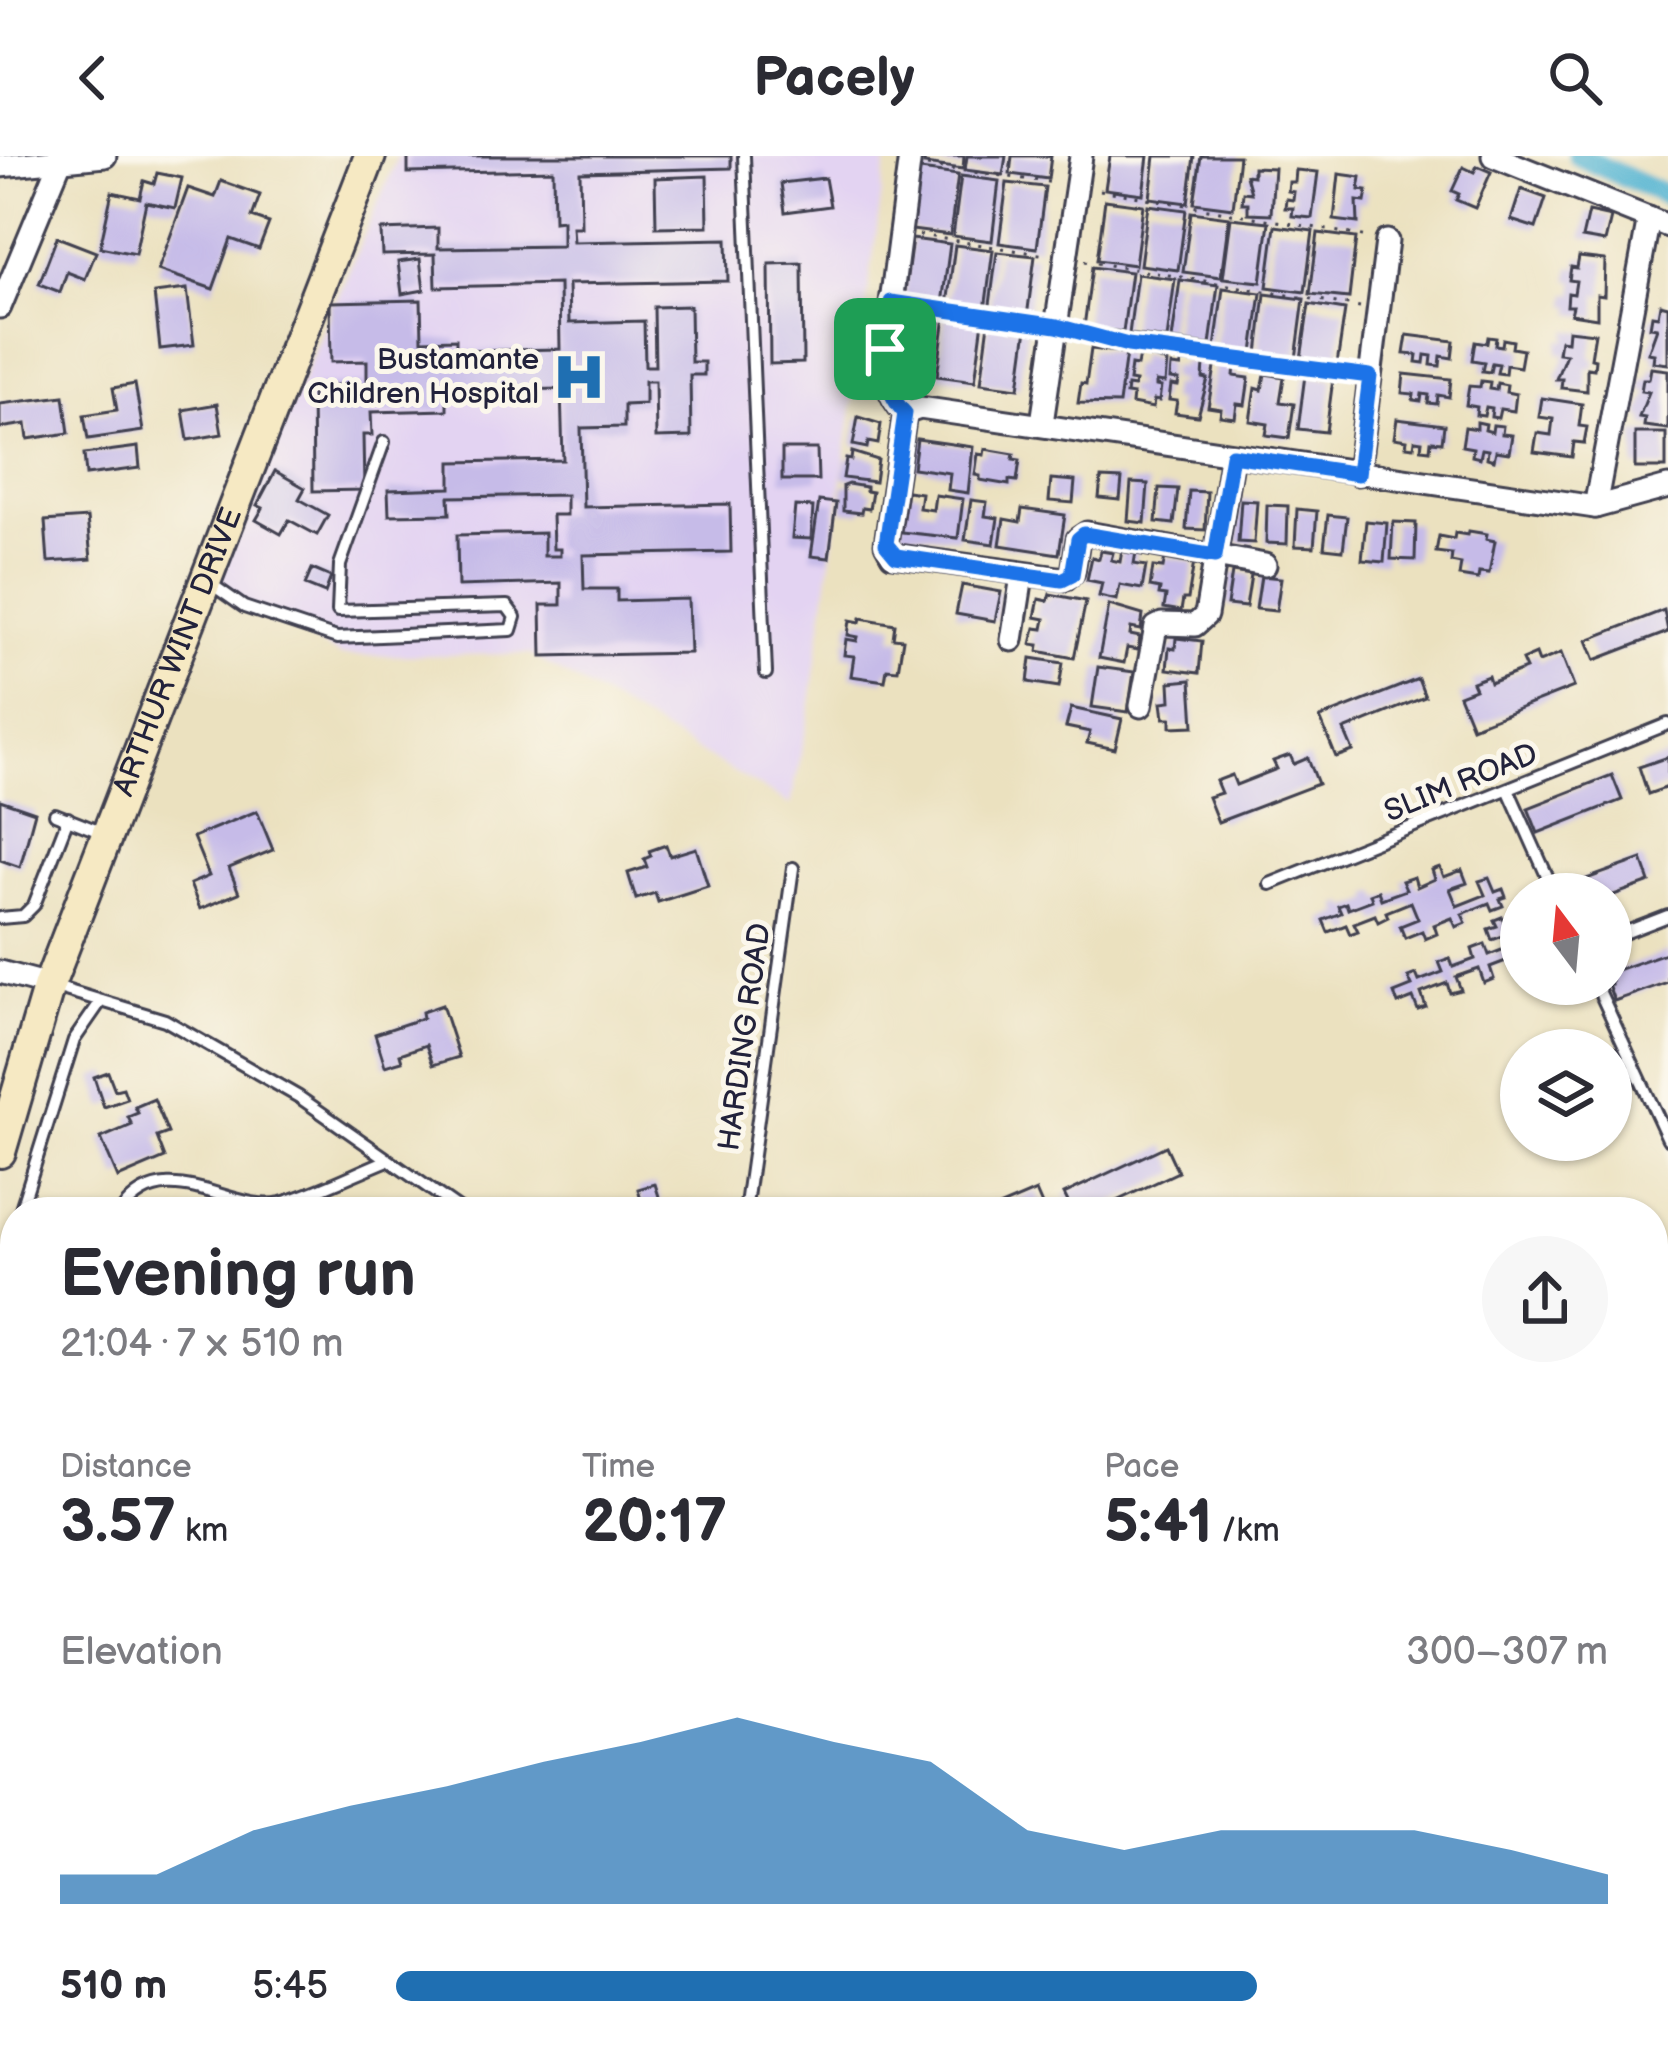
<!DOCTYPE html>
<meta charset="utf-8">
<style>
body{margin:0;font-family:"Balsamiq Sans",sans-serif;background:#f7f7f7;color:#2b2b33;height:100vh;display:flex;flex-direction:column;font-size:45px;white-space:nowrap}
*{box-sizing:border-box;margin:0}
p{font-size:39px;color:#7c7c81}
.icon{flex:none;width:66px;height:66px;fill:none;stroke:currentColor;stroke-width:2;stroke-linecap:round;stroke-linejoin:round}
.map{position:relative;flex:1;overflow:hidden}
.details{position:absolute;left:0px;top:1041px;width:1668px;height:858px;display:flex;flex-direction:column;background:#fff;border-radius:48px 48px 0 0;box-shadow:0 3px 9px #0004}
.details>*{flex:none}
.needle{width:78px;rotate:344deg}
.tools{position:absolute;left:1500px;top:717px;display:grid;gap:24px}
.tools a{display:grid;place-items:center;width:132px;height:132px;border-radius:50%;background:#fff;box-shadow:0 3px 9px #0004;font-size:60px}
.pin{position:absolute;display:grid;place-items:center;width:102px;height:102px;color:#fff;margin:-51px;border-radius:24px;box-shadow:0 6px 18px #0006}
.round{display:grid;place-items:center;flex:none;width:126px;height:126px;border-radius:63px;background:#f7f7f7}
.head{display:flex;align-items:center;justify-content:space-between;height:204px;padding:0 60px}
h1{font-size:66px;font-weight:700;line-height:90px}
.metrics{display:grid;grid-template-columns:repeat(3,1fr);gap:18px;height:204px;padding:12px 60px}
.metrics div{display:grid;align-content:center}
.metrics b{font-size:60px;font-weight:700}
.metrics small{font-size:33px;font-weight:400}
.metrics p{font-size:33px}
.chart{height:336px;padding:24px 60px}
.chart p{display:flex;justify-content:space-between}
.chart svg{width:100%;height:216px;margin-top:12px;fill:#1f6fb2;opacity:.7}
ul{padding:0 60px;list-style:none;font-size:39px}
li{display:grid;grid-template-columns:192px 144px 1fr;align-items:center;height:90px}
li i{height:30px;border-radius:15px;background:#1f6fb2}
header{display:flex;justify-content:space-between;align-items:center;height:156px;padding:0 60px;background:#fff;font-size:54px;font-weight:700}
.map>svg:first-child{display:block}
.built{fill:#e3d3f2}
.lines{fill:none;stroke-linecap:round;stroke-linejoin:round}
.canal{stroke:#52b4d1;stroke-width:21}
.building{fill:#c6bbe8}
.service-casing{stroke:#403f4f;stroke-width:16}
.minor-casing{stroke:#403f4f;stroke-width:27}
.secondary-casing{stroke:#403f4f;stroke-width:36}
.path{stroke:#403f4f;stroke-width:3;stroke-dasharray:3 9;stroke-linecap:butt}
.service{stroke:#fff;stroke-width:10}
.minor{stroke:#fff;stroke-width:21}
.secondary{stroke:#f6e9c3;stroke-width:30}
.route-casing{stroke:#fff;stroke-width:24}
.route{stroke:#1a73e8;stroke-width:15}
.labels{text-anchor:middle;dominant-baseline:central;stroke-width:10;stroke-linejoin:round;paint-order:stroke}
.poi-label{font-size:30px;fill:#22223b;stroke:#fbf7ec;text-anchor:end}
.street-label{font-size:30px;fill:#22223b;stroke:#fbf7ec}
</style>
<header><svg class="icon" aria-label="back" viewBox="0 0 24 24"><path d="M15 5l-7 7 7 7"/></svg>Pacely<svg class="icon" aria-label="search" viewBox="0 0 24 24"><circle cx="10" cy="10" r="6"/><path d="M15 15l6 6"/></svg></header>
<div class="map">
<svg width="1668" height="1899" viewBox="0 0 1668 1899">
<rect width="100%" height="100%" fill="#fbf7ec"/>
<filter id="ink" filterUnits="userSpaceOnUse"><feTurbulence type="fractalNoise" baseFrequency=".00833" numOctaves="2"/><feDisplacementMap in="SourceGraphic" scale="24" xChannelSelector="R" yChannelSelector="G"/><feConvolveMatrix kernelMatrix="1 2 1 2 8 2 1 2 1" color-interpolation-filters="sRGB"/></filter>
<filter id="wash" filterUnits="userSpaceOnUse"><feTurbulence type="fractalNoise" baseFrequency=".004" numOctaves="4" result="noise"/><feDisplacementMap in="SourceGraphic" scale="48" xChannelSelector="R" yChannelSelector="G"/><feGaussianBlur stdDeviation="2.7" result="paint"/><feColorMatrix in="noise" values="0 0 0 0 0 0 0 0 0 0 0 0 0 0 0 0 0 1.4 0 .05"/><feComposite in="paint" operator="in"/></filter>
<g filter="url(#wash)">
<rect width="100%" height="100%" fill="#ebe1bf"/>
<polygon class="built" points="398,0 887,0 810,553 791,649 529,498 341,500 214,430"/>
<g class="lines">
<polyline class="canal" points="1578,0 1668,40"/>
</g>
<g id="blocks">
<g class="building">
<polygon points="408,0 731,0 731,12 580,16 581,71 572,71 573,86 727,83 728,125 568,128 569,167 644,165 645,210 655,210 654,151 690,150 691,206 704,206 704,219 690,219 691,281 656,282 655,225 645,225 645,248 624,249 624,271 581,272 583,351 730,348 731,396 583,399 584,433 617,433 617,445 688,443 690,497 542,500 541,449 561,449 561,427 458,430 457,379 544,377 544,400 560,400 560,393 553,393 552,359 566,359 566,339 449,341 450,358 389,359 388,334 451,332 451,306 563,304 561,233 447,235 447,254 371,256 372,279 363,279 364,334 313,335 312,230 367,228 367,205 331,206 330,146 421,144 422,184 456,183 456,195 560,193 559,128 436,131 435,98 382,99 381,74 438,72 438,92 562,90 562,64 554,65 553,14 408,17"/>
<polygon points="925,0 964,0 963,13 924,8"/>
<polygon points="967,0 1006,0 1003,19 965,14"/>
<polygon points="1012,0 1051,0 1048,23 1010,18"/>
<polygon points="1110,0 1148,0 1143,38 1105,33"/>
<polygon points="1155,0 1194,0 1188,47 1150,42"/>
<polygon points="1201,0 1239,0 1233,52 1194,47"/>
<polygon points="1477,10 1491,16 1475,52 1456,44 1459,38 1452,35 1463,11 1474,16"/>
<polygon points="1253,11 1274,12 1271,58 1248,57 1248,47 1242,47 1243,36 1251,37 1246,19 1253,20"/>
<polygon points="920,14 958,19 950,79 912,74"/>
<polygon points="1296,14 1318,16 1312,62 1292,60 1293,52 1285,52 1286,43 1293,44 1294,36 1288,35 1289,26 1295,26"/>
<polygon points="157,17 182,22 175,52 146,46 135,98 100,91 112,36 140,42 144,25 154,28"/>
<polygon points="1339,18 1361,21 1359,34 1367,35 1365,46 1357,45 1358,67 1334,64"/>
<polygon points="707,20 708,70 656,71 655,22"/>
<polygon points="961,20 999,25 992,85 953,80"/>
<polygon points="825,22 830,50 785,56 781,27"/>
<polygon points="221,25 260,39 252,61 269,67 259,93 231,83 213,133 158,114 188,32 215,41"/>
<polygon points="1007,27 1045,31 1037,92 999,87"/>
<polygon points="1521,33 1546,42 1536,72 1511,64"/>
<polygon points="1105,44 1143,49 1135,109 1097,104"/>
<polygon points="1148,49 1186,54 1178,114 1140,109"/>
<polygon points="1191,56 1229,61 1221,121 1183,116"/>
<polygon points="1588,56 1611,61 1605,86 1582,82"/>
<polygon points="1231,62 1269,66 1261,126 1223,122"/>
<polygon points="1275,70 1313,75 1305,136 1267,131"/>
<polygon points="1318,77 1356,82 1349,142 1310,138"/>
<polygon points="57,81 96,96 85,123 67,116 60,136 39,128"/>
<polygon points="912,83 950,88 942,148 904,143"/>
<polygon points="955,89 993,94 985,154 947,149"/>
<polygon points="997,96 1035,100 1027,161 989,156"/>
<polygon points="1579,101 1605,104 1604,140 1597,139 1597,162 1571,158 1573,150 1567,150 1568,137 1574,138 1576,125 1569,124 1571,111 1577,112"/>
<polygon points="420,103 424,134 402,138 398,106"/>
<polygon points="802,107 803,207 770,208 769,108"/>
<polygon points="1092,111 1131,116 1123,176 1084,171"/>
<polygon points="1137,118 1175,123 1167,183 1129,178"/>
<polygon points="1180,124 1218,129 1210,189 1172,184"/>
<polygon points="1223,132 1261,137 1253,197 1215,192"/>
<polygon points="187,133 194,189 160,193 154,137"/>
<polygon points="1265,138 1304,143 1296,203 1258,198"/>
<polygon points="1309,148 1345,154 1337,208 1301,203"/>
<polygon points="1660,148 1668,150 1668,208 1653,206 1654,198 1648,197 1657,172 1650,171 1652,159 1658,160"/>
<polygon points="903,152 941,157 933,217 895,213"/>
<polygon points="945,160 983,165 975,225 937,220"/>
<polygon points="989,167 1027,172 1019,232 981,227"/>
<polygon points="1568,174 1595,177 1591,202 1595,203 1594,213 1587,212 1587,235 1561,232 1562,223 1556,223 1566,198 1558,197 1560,184 1567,185"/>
<polygon points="1407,179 1454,185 1452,202 1441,200 1440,210 1431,209 1432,200 1425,199 1424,207 1416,206 1417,199 1404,198"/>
<polygon points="1488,181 1496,182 1495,189 1502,190 1503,183 1513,185 1512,192 1523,194 1520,211 1506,209 1505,218 1497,217 1499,208 1492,207 1490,216 1482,215 1484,206 1472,204 1475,185 1487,187"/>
<polygon points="1091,193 1126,197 1119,248 1078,247 1081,227 1086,228"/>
<polygon points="1139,198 1167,206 1165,227 1156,226 1156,230 1161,231 1159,245 1154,244 1153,252 1132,248 1133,239 1126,238 1127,230 1134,231 1135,226 1129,225 1131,209 1137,210"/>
<polygon points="1181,206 1204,208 1203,222 1208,223 1198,260 1175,257 1177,245 1169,244 1171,229 1178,230 1179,224 1170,223 1171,210 1181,211"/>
<polygon points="1216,206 1235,209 1234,220 1249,222 1245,249 1237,248 1235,262 1220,260 1221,253 1208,251"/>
<polygon points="1651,212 1668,214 1668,273 1644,270 1645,262 1639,261 1649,236 1641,235 1643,223 1649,223"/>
<polygon points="1265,218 1284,221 1280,246 1294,248 1289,282 1266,279 1268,268 1250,265 1255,232 1262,234"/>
<polygon points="1404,218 1451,223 1449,241 1438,239 1437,248 1428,247 1429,239 1422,238 1421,245 1413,244 1414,238 1402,237"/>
<polygon points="1305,219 1333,223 1326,276 1298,273"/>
<polygon points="1481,225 1490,226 1489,233 1496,234 1497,227 1507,229 1506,236 1516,238 1514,255 1500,253 1498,262 1491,261 1492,252 1486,251 1484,260 1476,259 1477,251 1466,249 1469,230 1480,231"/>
<polygon points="135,228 143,275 88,283 84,259 117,254 113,232"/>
<polygon points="64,240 69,277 28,283 26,268 0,272 0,248"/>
<polygon points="1542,242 1582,248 1579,270 1587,271 1584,287 1574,286 1572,301 1534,296 1537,277 1551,279 1553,263 1539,261"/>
<polygon points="217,248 222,278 188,284 183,254"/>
<polygon points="858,261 881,268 878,288 868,286 867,292 853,289"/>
<polygon points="1397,263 1444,269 1442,286 1431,285 1430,294 1421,293 1422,285 1415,284 1414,291 1406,290 1407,284 1394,282"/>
<polygon points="1477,266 1486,268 1485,274 1492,276 1493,269 1503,270 1502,278 1512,279 1509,297 1496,295 1494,304 1487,302 1488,294 1482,293 1480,302 1472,300 1473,292 1462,290 1465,271 1477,273"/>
<rect x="1635" y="277" width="31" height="35"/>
<polygon points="917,283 973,291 968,337 948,334 950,317 913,312"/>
<polygon points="138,291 140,312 86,319 84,298"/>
<polygon points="782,293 817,293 818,324 782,324"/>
<polygon points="985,293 1014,298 1013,303 1020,304 1017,325 1009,324 1009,329 980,324 980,320 975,319 978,298 984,299"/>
<polygon points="852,296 878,304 875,326 843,322 846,303 851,304"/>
<polygon points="275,315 305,332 299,343 328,359 317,379 289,364 281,378 256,364 263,352 257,349"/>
<polygon points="1101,322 1122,323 1120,344 1099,342"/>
<polygon points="1051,323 1075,325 1073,347 1049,345"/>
<polygon points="1131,327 1148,328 1145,367 1128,365"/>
<polygon points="848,328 866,331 866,335 872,336 869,353 862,352 861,357 843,355 843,330"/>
<polygon points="1159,332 1178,333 1174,368 1156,366"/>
<polygon points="907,335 921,337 919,352 933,354 935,339 963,343 958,382 901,376"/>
<polygon points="1189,335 1207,336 1205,374 1186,373"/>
<polygon points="971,344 987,346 985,360 998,362 994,388 965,384"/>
<polygon points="1241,344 1257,345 1254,387 1238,386"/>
<polygon points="819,345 836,347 829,402 811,400"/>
<polygon points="1267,349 1288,350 1287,388 1266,387"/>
<polygon points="795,350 813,351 811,383 792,382"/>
<polygon points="1022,353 1065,359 1059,398 1000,389 1004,363 1020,366"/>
<polygon points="1297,353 1317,355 1314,391 1295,390"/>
<polygon points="1328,359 1347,361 1343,394 1324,392"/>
<polygon points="87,362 91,403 48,406 45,365"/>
<polygon points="1366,365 1387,367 1384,406 1362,404"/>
<polygon points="1393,366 1416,367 1415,404 1391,403"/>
<polygon points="1469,375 1487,378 1486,383 1495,385 1489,417 1479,416 1478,423 1459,420 1461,408 1451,406 1452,398 1436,396 1439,380 1454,383 1455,377 1468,379"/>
<polygon points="1122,394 1136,396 1134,408 1146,410 1142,433 1120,429 1117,444 1099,440 1102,427 1087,424 1092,401 1099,403 1101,395 1113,397 1111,404 1120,406"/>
<polygon points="1165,401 1194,406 1188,443 1183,443 1181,455 1164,452 1166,440 1159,439 1160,433 1150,431 1153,411 1163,412"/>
<polygon points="312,413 331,421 325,437 305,429"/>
<polygon points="1232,416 1251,419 1246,451 1227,449"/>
<polygon points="1261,420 1281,422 1276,455 1256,453"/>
<polygon points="962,429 1001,436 995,465 956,458"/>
<polygon points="1050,438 1086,445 1074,502 1038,495 1039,489 1031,488 1035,472 1043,473 1045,463 1035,461 1039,443 1048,445"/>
<polygon points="1109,449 1143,459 1141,474 1131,472 1130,479 1140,481 1138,494 1127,492 1124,507 1099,502"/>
<polygon points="1664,454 1668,476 1595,504 1587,484"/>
<polygon points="861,462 895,468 893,482 903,483 898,514 887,513 885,525 851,520 854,500 844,499 846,483 857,485 858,481 848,479 850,464 860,466"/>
<polygon points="1176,482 1202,485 1199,517 1167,513 1169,492 1175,493"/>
<polygon points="1561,497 1574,531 1472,571 1459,539 1475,533 1472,526 1488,520 1490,527 1526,513 1522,504 1536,498 1539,506"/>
<polygon points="1031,502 1063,507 1059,531 1028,526"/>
<polygon points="1098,511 1134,516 1128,556 1092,551"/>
<polygon points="1418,523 1425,541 1344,574 1353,595 1336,601 1320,562"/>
<polygon points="1191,524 1194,570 1171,571 1171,562 1164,562 1162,546 1171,545 1170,526"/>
<polygon points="1071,552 1122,563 1115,593 1087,587 1090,576 1066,571"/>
<polygon points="1290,599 1294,608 1308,602 1318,628 1218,666 1208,641 1221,637 1216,625 1232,619 1236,629 1277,613 1273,605"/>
<polygon points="1668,601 1668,631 1648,638 1639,611"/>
<polygon points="1612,619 1622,644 1538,677 1528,652"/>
<polygon points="0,644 35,656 20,711 0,704"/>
<polygon points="257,655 273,694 229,712 239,737 200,753 190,728 209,720 193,681"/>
<polygon points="666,689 670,700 696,692 708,730 658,746 655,737 636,743 628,717 647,711 644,703 651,700 649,695"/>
<polygon points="1642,703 1650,726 1611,740 1567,738 1564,731"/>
<polygon points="1440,711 1444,721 1462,714 1467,727 1450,733 1457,750 1485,739 1479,725 1489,722 1495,736 1503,733 1506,741 1500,743 1503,750 1492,754 1489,747 1462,758 1466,767 1456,771 1452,762 1434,769 1437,778 1425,783 1422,775 1405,782 1400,770 1418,763 1411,746 1386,756 1388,761 1378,766 1375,759 1354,767 1358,775 1350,778 1346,769 1328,776 1323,764 1341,757 1338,750 1346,747 1348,753 1372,744 1370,738 1378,735 1381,743 1406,734 1402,725 1414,721 1417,731 1435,723 1432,714"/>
<polygon points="1513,757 1518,773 1511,776 1516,788 1521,786 1521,811 1515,813 1511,803 1490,811 1494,823 1484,827 1479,813 1456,821 1461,834 1450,837 1447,827 1421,837 1426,851 1418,854 1413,842 1398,848 1394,837 1412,830 1408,821 1416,818 1419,825 1443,816 1439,806 1450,802 1453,811 1475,803 1472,793 1485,788 1489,799 1507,792 1503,780 1492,784 1488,773 1497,770 1494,764 1502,761 1504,766"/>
<polygon points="1668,796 1668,826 1614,845 1608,828 1611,828 1611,816"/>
<polygon points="442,849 459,901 433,909 426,889 400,898 402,905 385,910 375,878 423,862 422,856"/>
<polygon points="108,916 115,934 123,932 127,943 104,951 94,921"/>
<polygon points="154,943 168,977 157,981 165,1002 118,1022 101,982 132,969 128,961 138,957 135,951"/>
<polygon points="1166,990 1178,1016 1093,1056 1073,1056 1064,1038"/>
<polygon points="655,1028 663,1053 644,1056 638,1033"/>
<polygon points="1036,1035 1045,1056 987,1056"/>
<polygon points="330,1884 382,1884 336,1899"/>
<polygon points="871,1884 897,1884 902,1896 855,1899 852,1892"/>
</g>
</g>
</g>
<g filter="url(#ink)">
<use href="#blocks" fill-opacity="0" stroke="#403f4f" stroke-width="3"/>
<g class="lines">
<g class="service-casing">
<g id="service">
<polyline points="744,0 766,517"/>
<polyline points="212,422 214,430 244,451 337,482 511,474 515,461 507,450 338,455 340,409 384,286"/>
<polyline points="1509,635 1555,738"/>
<polyline points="55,658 103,677"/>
<polyline points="1270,728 1668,568"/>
<polyline points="0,762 23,760 34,749 68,662"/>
<polyline points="1611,782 1668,760"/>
<polyline points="1596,828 1668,983"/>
<polyline points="52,830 165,864 299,941 463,1056"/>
<polyline points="20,1056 74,884 101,845"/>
<path d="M121,1056c44,-62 112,3 160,-9 36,-10 72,-29 107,-43"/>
<polyline points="745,1056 793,712"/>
<polyline points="0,1121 15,1073"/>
<polyline points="1653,1473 1668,1465"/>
<polyline points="0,1745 15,1740"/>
<polyline points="221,1884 226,1899"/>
<polyline points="1444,1884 1449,1899"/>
<polyline points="51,1899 90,1884"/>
<polyline points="974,1899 1018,1884"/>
</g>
</g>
<g class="minor-casing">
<g id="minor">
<polyline points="1493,0 1668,70"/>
<polyline points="0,10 105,0"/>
<polyline points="0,151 61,4"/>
<polyline points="905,257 920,252 1595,351 1668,331"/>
<polyline points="905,257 886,388 892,399 1066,423 1073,416 1078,383 1087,377 1265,409"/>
<path d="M905,257c-19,-19 -20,-38 -20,-64l25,-193"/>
<polyline points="1042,267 1081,0"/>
<polyline points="1358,318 1387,85"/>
<polyline points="1595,351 1649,62"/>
<polyline points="1012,484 1022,420"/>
<polyline points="1141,550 1156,471 1162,468 1195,469 1206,459 1232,299"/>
<polyline points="0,816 49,829"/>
</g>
</g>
<g class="secondary-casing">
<g id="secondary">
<path id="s1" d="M0,996l49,-167 321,-829"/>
</g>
</g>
<g class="path">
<polyline points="927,10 1055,27"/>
<polyline points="1100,34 1368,81"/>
<polyline points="919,79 1046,99"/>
<polyline points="1085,105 1360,151"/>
<polyline points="910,149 1037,167"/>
<polyline points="1076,175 1128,189 1351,218"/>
</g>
<use href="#service" class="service"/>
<use href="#minor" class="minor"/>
<use href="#secondary" class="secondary"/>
</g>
</g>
<g class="lines" filter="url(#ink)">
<g class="route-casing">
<path id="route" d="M891,146l166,24 71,19 242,31 -12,98 -126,-19 -17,101 -131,-22 -6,5 -6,36 -10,5 -166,-24 -10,-12 19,-131c-30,-30 -19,-73 -14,-111z"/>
</g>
<use href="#route" class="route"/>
</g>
<defs>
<g id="hospital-bare" transform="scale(4.14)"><path d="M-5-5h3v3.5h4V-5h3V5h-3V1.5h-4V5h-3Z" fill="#1f6fb2" stroke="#fbf7ec" stroke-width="2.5" paint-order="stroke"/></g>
</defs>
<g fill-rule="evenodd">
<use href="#hospital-bare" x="579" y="221"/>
</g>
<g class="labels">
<g class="poi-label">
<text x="539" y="204">Bustamante<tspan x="539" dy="34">Children Hospital</tspan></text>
</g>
<g class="street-label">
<text stroke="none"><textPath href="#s1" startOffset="531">ARTHUR WINT DRIVE</textPath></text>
<text transform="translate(1461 627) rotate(-22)">SLIM ROAD</text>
<text transform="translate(745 881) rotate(-82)">HARDING ROAD</text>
</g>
</g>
</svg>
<div class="tools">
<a><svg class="needle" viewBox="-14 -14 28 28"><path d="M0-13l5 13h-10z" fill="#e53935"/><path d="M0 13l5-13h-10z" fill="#7c7c81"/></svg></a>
<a><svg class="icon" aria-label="layers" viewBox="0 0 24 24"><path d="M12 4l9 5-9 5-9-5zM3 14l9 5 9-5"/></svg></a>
</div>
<div class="pin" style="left:885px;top:193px;background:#1e9e55"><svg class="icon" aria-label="arrive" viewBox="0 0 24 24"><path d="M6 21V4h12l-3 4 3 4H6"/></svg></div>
<section class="details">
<div class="head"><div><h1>Evening run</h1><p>21:04 · 7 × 510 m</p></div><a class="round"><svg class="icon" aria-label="share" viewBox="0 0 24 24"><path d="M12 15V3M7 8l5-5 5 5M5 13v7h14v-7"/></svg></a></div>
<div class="metrics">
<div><p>Distance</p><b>3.57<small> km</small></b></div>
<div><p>Time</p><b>20:17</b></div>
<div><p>Pace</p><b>5:41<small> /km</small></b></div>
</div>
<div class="chart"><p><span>Elevation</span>300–307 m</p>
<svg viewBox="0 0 160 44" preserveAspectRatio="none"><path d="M0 44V38L10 38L20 29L30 24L40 20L50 15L60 11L70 6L80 11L90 15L100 29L110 33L120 29L130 29L140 29L150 33L160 38V44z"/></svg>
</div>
<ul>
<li><b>510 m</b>5:45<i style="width:71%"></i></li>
</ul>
</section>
</div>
